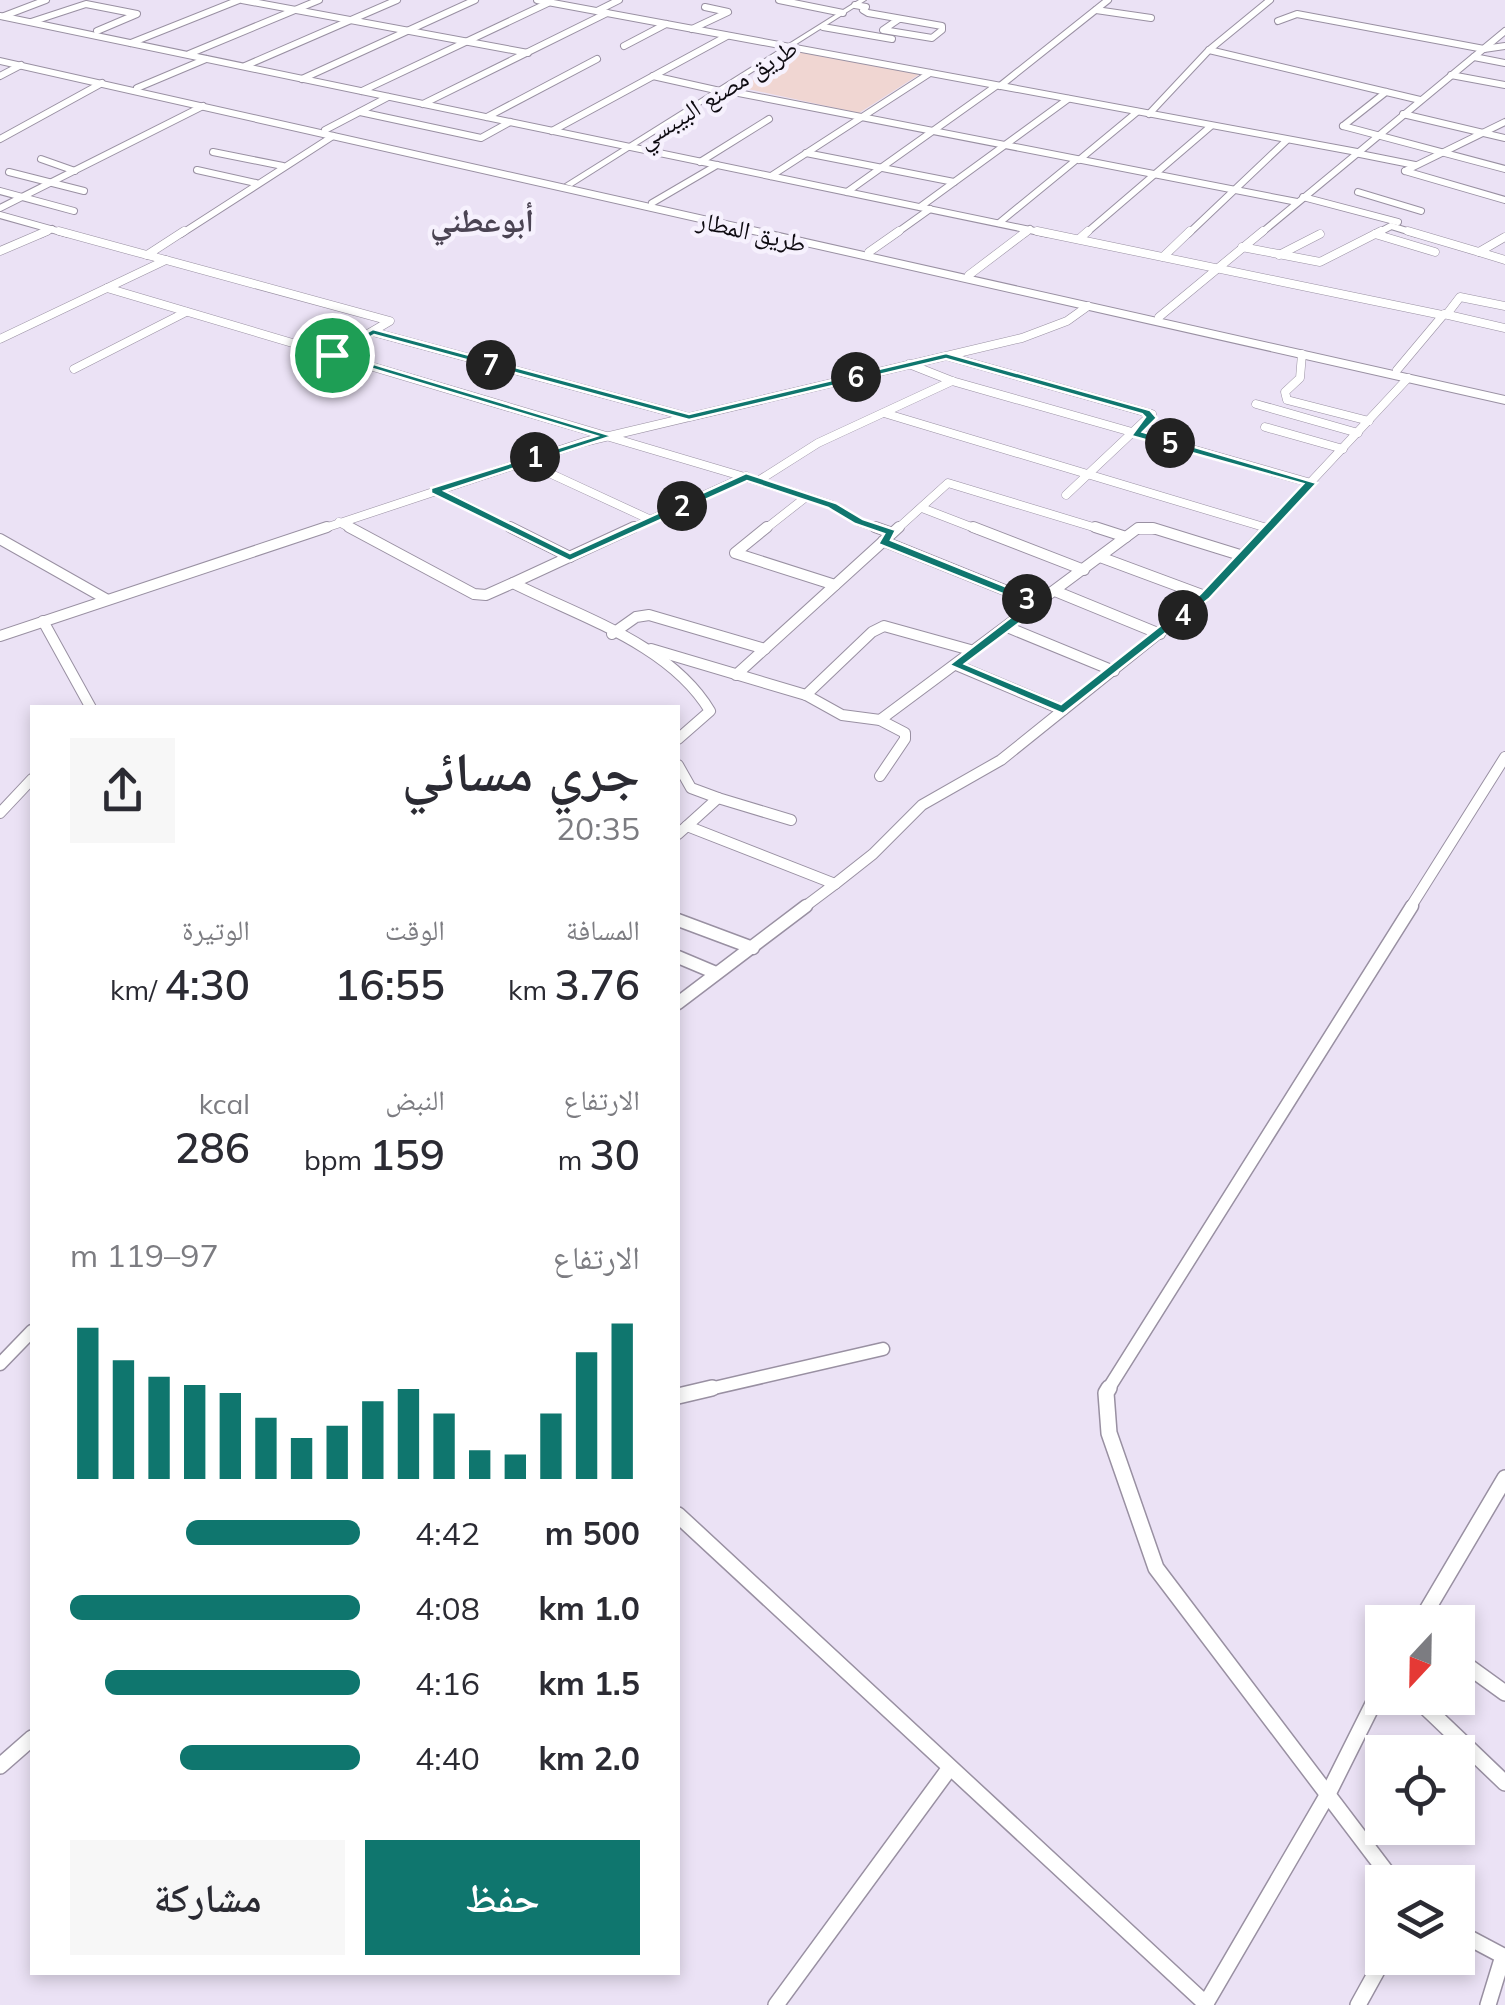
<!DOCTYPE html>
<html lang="ar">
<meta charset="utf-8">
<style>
body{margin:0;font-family:Mulish,"Noto Naskh Arabic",sans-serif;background:#f7f7f7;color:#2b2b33;direction:rtl;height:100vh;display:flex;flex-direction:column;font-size:38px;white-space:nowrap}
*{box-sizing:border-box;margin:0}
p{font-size:32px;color:#7c7c81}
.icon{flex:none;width:55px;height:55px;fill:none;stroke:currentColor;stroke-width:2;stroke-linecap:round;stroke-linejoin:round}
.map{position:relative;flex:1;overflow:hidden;direction:ltr}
.drawer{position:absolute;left:30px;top:705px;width:650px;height:1270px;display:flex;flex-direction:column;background:#fff;border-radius:0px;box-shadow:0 5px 15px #0003;direction:rtl}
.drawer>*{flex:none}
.needle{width:65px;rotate:202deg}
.controls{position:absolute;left:1365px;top:1605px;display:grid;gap:20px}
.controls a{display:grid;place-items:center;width:110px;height:110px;border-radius:0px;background:#fff;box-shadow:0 5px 15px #0003;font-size:50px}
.pin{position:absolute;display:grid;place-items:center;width:85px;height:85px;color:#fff;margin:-42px;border:5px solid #fff;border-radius:50%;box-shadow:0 2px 10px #0007}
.km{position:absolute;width:50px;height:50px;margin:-25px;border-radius:50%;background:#222;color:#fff;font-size:28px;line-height:50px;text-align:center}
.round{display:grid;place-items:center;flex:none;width:105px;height:105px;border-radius:0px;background:#f7f7f7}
.summary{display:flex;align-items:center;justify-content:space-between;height:170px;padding:0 40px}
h1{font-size:55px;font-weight:600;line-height:75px}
.figures{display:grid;grid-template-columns:repeat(3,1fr);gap:15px;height:170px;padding:10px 40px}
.figures div{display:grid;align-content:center}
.figures b{font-size:42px;font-weight:600}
.figures small{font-size:28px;font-weight:400}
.figures p{font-size:28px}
.chart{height:280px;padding:20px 40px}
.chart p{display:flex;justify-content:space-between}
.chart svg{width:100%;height:180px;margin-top:10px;stroke:#0f766e;stroke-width:6}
.action{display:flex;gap:20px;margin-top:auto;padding:20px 40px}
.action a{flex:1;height:115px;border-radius:0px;background:#0f766e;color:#fff;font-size:40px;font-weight:600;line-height:115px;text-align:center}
.action a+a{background:#f7f7f7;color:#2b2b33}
ul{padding:0 40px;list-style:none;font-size:32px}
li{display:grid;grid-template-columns:160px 120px 1fr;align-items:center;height:75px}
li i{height:25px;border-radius:12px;background:#0f766e}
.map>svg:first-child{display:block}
.industrial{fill:#f0d6d2}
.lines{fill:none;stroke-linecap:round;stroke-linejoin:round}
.minor-far4-casing{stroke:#9990a2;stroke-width:8}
.minor-far3-casing{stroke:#9990a2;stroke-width:9}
.minor-far2-casing{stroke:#9990a2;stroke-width:12}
.minor-far1-casing{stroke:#9990a2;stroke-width:15}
.minor-casing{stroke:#9990a2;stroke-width:18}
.major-casing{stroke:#9990a2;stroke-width:2}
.highway-casing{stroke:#9990a2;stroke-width:2}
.minor-far4{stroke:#fff;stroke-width:6}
.minor-far3{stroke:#fff;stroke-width:8}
.minor-far2{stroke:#fff;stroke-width:10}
.minor-far1{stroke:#fff;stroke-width:12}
.minor{stroke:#fff;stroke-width:15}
.major{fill:#fff;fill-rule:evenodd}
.highway{fill:#fff;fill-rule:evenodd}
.route{fill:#0f766e;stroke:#fff;stroke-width:2.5;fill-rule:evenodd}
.labels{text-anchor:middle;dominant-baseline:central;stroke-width:9;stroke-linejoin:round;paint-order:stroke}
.far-street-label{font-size:25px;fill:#0d0a10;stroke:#f6f1fd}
.far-district-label{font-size:32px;font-weight:bold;fill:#4b4453;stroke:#f6f1fd}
</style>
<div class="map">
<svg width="1505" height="2005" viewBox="0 0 1505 2005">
<rect width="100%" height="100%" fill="#ebe2f5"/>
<polygon class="industrial" points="800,52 920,74 859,113 748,89 745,85"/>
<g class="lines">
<g class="minor-far4-casing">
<g id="minor-far4">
<polyline points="242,0 528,53"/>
<polyline points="537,0 1357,152"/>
<polyline points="779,0 843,13"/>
<polyline points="855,5 866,7 863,10 868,13 942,26 942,30 932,38 883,30 899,19"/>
<polyline points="1096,10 1151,18"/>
<polyline points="597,11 619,0"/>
<polyline points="0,16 1049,234"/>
<polyline points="4,16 46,0"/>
<polyline points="1278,21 1297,14 1484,49"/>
<polyline points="31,22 86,4 137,14 97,31"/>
<polyline points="823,27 892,39"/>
<polyline points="692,29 728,12 705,7"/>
<polyline points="131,43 239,0"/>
<polyline points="624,46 666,24"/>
<polyline points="1484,49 1505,46"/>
<polyline points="1209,50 1420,100"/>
<polyline points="189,54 319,0"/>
<polyline points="1474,57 1505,63"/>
<polyline points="245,66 397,0"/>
<polyline points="1451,75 1505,85"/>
<polyline points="0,76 21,65"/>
<polyline points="653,76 720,91"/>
<polyline points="302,79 475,0"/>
<polyline points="1000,86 1108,0"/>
<polyline points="137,88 206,59"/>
<polyline points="723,90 1297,202"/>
<polyline points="362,91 548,3"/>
<polyline points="423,104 607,13"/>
<polyline points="360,112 481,138 510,122"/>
<polyline points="1149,114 1209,50 1270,0"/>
<polyline points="1403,114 1505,138"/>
<polyline points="487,117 597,59"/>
<polyline points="1343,126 1505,169"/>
<polyline points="1343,126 1386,92"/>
<polyline points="325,130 388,97"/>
<polyline points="552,131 727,36"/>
<polyline points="0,139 102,83"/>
<polyline points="213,152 283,166"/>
<polyline points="806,153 954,182"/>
<polyline points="1355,153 1415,165"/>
<polyline points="41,159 75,171"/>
<polyline points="1079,160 1137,112"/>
<polyline points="700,162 769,119"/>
<polyline points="197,170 256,183"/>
<polyline points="1405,171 1505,122"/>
<polyline points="1405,171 1505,200"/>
<polyline points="9,172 84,191"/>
<polyline points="771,176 930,73"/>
<polyline points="0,191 74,211"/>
<polyline points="847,192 996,86"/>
<polyline points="1358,192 1421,211"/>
<polyline points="1303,197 1398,222"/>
<polyline points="652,203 717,165"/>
<polyline points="920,207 1068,99"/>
<polyline points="0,208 203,106"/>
<polyline points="0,215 68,234"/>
<polyline points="999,223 1076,160"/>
<polyline points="41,234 52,229"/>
<polyline points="181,234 333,136"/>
<polyline points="895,234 930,209"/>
<polyline points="1024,234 1030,229"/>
<polyline points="1085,234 1211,126"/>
<polyline points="1188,234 1287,140"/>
<polyline points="1260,234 1505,31"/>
<polyline points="1376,234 1391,226 1417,234"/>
</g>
</g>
<g class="minor-far3-casing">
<g id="minor-far3">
<polyline points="59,231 147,255"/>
<polyline points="1037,231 1442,315"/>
<polyline points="1408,231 1479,252"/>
<polyline points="1375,234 1435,252"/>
<polyline points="1505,237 1479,252 1505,260"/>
<polyline points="1079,239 1088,231"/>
<polyline points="1242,247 1320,262 1381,231"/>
<polyline points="0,251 47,231"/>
<polyline points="869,252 899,231"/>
<polyline points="1279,255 1320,234"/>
<polyline points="1163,257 1190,231"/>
<polyline points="166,260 147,255 184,231"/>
<polyline points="969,275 1027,231"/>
<polyline points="107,288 166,260 390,321 332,355"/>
<polyline points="1447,314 1460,297 1505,306"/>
<polyline points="1159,317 1263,231"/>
<polyline points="373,332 685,416"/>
<polyline points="0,339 107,288 758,481 818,443 952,381"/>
<polyline points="1302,354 1300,378 1285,392 1287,400 1369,421"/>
<polyline points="950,357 1152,414 1066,495"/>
<polyline points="909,364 952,381 1311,483"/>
<polyline points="74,369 186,312"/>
<polyline points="1397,370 1444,314 1505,328"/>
<polyline points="1256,404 1358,433"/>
<polyline points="884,413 1267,528"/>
<polyline points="1265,427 1343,449"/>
<polyline points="547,472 651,520"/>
<polyline points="758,481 832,505 859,522 883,530"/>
<polyline points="435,490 516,530"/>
<polyline points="922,508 979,530"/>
<polyline points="339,522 354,530"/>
<polyline points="319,530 584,442 1022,338 1067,321 1088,306"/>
<polyline points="628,530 746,476"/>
<polyline points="764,530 806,497"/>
<polyline points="896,530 948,483 1103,530"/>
<polyline points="1135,530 1159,530"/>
<polyline points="1266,530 1408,378"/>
</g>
</g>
<g class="minor-far2-casing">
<g id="minor-far2">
<polyline points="349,527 474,594 486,595 513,583"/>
<polyline points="510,527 570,557"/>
<path d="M634,527l-121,56c67,34 157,61 197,128l-32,28"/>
<polyline points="767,527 735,553 835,585"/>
<polyline points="875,527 892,533"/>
<polyline points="973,527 1084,570"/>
<polyline points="1095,527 1126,537"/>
<polyline points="0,539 106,599"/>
<polyline points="883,541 1037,603"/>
<polyline points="1100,557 1205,596"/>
<polyline points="1055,591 1160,634"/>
<polyline points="43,621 91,708"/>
<polyline points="1007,627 1114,671"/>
<polyline points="612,634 636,617 649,615 765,649"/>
<polyline points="0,636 327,527"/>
<polyline points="651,649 806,695 842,715 880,720 905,733 905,739 880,776"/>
<polyline points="956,665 1063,710"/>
<polyline points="736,675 899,527"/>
<polyline points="806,695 872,632 884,626 974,651"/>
<polyline points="880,720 1138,528 1153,528 1240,555"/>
<polyline points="678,765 691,788 718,798 687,826"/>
<polyline points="718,798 791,820"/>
<polyline points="0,813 32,779"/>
<polyline points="678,834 687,826 835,884 803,908"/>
<polyline points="835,884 873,854 922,805 1001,760 1205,596 1269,527"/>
<polyline points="1410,908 1505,757"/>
</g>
</g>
<g class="minor-far1-casing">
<g id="minor-far1">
<polyline points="678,920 753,948"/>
<polyline points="678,957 716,973"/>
<polyline points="678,1003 806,906"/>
<polyline points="0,1364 32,1331"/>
<polyline points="701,1391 883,1349"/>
<polyline points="1107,1391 1412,906"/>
</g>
</g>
<g class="minor-casing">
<g id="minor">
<polyline points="1109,1388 1106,1393 1109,1433 1156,1568 1394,1882"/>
<polyline points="678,1396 712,1388"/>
<polyline points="678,1515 1206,2004"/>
<polyline points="1420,1622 1505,1478"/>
<polyline points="1458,1659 1505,1693"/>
<polyline points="1416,1698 1505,1783"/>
<polyline points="0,1766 32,1738"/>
<polyline points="1458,1932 1505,1957"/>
<polyline points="776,2005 949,1769"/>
<polyline points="1205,2005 1328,1794 1382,1686"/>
<polyline points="1358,2005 1384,1958"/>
<polyline points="1488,2005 1503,1956"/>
</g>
</g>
<g class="major-casing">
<polygon id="major" points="859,0 866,0 572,186 565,184"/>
</g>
<g class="highway-casing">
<polygon id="highway" points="0,58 1505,396 1505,404 0,64"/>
</g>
<use href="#minor-far4" class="minor-far4"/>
<use href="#minor-far3" class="minor-far3"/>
<use href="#minor-far2" class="minor-far2"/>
<use href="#minor-far1" class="minor-far1"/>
<use href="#minor" class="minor"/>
<use href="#major" class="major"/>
<use href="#highway" class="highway"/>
</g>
<path class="route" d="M373,329l316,85 257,-61 204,57 7,8 -14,14 174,51 -108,116 -146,115 -114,-49 79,-61 -150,-60 6,-10 -29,-10 -27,-16 -81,-27 -177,80 -139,-68v-5l165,-52 -270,-81zM374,335l315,85 257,-61 196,55 3,3 -14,19 172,48 -103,110 -139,110 -96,-40 77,-58v-5l-151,-61 5,-10 -33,-11 -27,-16 -90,-30 -176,80 -125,-62 168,-55 -273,-82z"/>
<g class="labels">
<g class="far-street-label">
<text transform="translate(717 93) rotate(-32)">طريق مصنع البيبسي</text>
<text transform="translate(752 231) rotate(13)">طريق المطار</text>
</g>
<g class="far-district-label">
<text x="482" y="220">أبوعطني</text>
</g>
</g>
</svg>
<div class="controls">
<a><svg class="needle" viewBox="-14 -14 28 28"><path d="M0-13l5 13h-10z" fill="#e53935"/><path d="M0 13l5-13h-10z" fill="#7c7c81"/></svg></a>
<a><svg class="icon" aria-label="locate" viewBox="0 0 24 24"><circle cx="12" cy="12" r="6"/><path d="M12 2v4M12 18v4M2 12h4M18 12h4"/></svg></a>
<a><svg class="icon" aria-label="layers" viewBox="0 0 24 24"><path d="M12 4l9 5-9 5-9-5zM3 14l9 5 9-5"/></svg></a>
</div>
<div class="pin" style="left:332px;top:355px;background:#1e9e55"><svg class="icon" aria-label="arrive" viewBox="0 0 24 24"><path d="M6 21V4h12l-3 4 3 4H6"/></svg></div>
<b class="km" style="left:535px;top:457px">1</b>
<b class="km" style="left:682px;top:506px">2</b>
<b class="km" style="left:1027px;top:599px">3</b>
<b class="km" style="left:1183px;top:615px">4</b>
<b class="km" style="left:1170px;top:443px">5</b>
<b class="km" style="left:856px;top:377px">6</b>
<b class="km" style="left:491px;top:365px">7</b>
<section class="drawer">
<div class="summary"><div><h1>جري مسائي</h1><p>20:35</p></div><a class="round"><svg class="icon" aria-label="share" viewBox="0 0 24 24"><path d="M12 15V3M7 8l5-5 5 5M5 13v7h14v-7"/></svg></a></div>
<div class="figures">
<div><p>المسافة</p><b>3.76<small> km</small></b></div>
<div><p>الوقت</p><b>16:55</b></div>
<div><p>الوتيرة</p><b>4:30<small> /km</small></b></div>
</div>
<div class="figures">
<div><p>الارتفاع</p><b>30<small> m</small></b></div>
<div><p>النبض</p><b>159<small> bpm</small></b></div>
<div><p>kcal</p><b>286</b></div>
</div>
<div class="chart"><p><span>الارتفاع</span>97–119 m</p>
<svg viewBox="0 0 160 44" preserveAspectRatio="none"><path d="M5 44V7M15 44V15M25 44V19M35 44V21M45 44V23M55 44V29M65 44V34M75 44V31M85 44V25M95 44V22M105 44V28M115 44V37M125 44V38M135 44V28M145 44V13M155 44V6"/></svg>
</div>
<ul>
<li><b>500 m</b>4:42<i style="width:60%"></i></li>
<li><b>1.0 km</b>4:08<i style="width:100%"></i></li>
<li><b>1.5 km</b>4:16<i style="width:88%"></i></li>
<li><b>2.0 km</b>4:40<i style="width:62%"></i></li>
</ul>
<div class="action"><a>حفظ</a><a>مشاركة</a></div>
</section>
</div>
